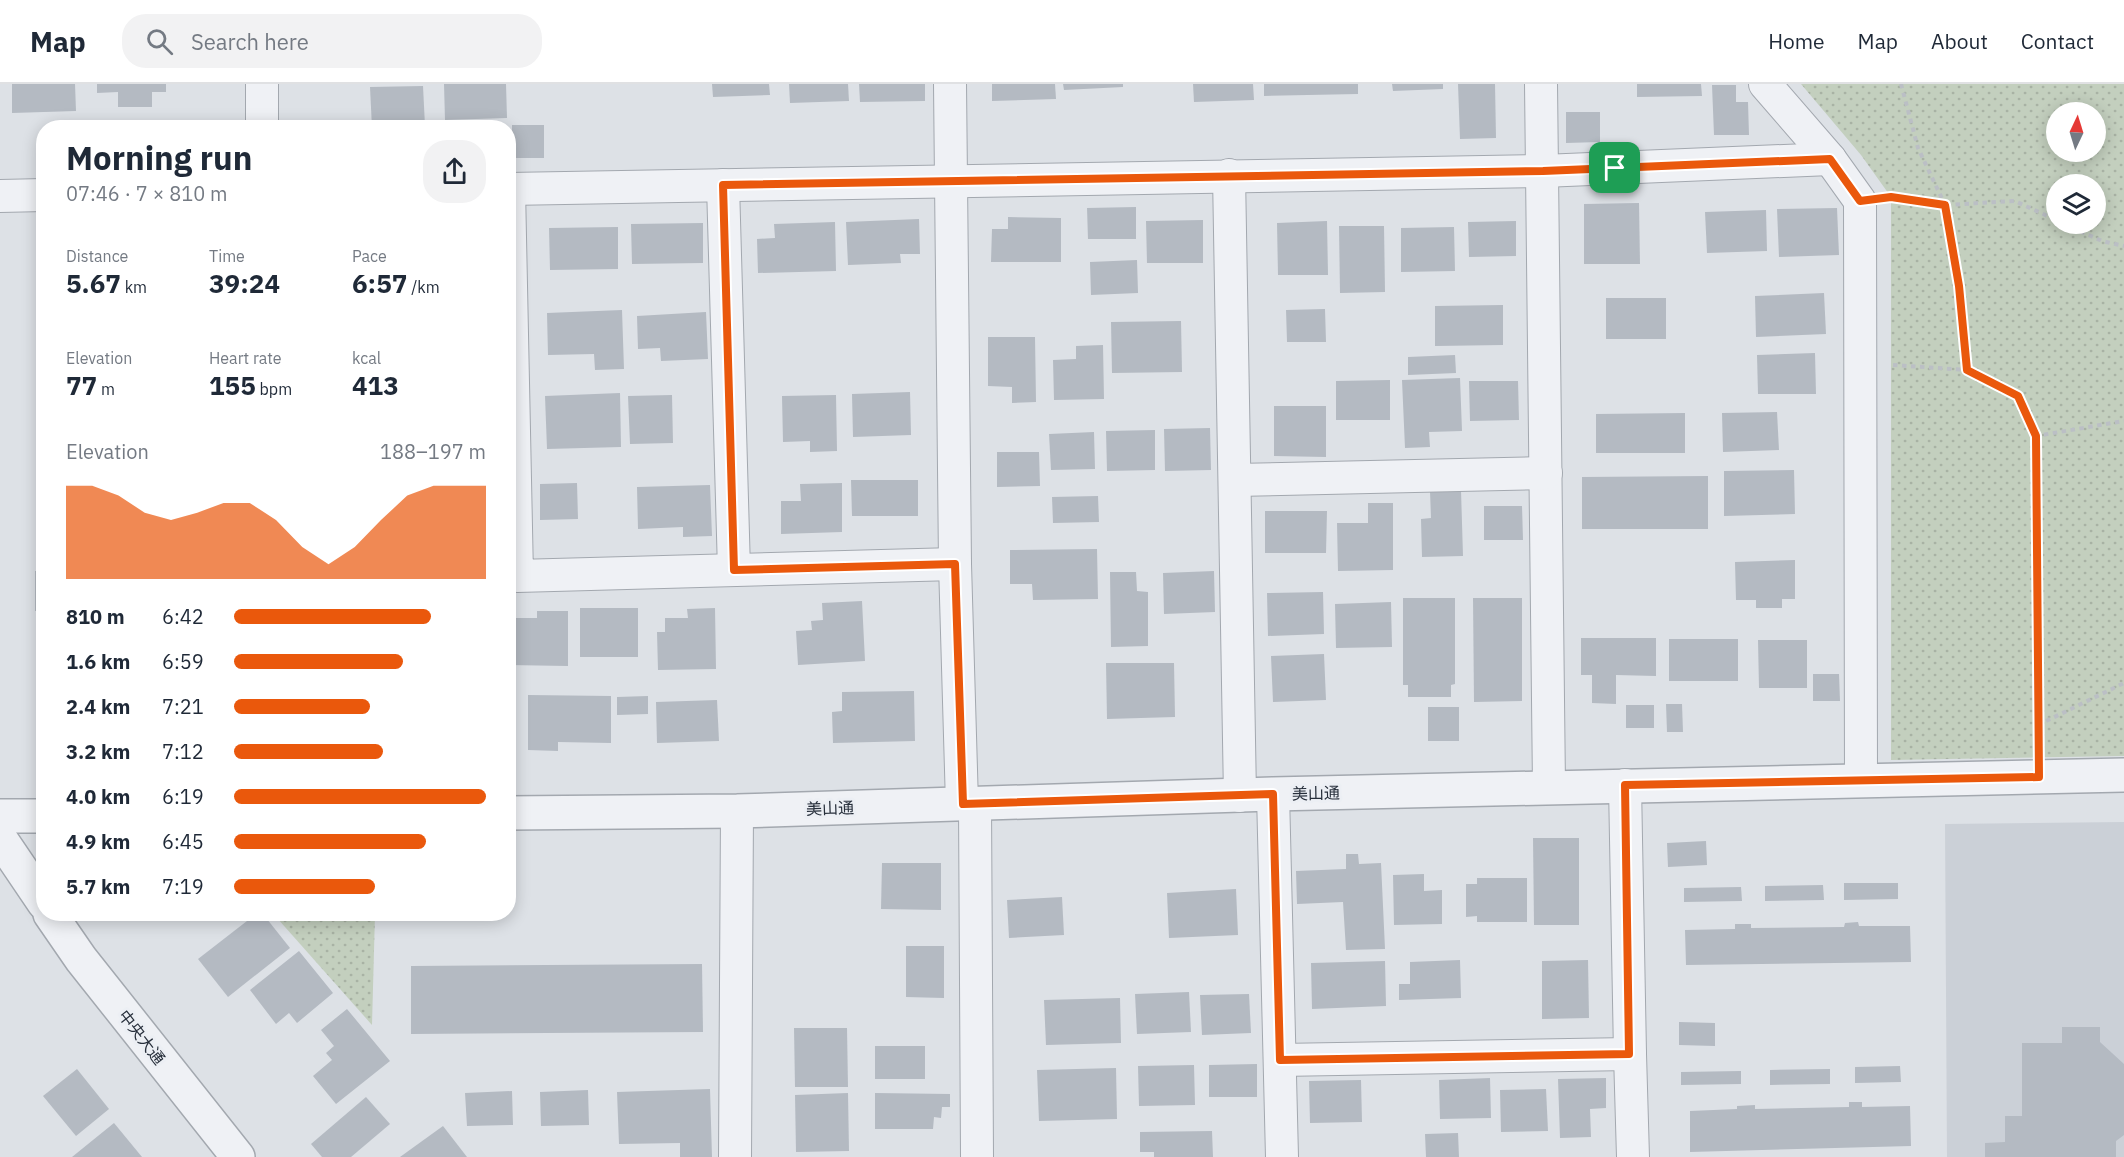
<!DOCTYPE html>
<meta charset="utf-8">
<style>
body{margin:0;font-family:"IBM Plex Sans","Noto Sans JP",sans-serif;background:#f2f2f3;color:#1f2937;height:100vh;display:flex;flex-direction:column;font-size:22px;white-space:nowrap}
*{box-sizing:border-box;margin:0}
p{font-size:20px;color:#747a83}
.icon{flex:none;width:33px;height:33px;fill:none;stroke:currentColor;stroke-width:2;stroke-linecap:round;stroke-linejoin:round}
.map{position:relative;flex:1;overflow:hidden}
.details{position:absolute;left:36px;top:36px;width:480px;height:801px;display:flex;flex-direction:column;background:#fff;border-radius:24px;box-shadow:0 3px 15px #0003}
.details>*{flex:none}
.needle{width:39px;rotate:4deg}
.buttons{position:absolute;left:2046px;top:18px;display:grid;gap:12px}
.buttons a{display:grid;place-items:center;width:60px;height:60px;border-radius:50%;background:#fff;box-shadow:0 3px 15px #0003;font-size:30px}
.pin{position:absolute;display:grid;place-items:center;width:51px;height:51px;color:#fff;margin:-26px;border-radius:12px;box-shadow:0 3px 9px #0006}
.round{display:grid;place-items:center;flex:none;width:63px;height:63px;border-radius:24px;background:#f2f2f3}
.headline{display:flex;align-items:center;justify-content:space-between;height:102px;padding:0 30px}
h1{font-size:33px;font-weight:700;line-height:45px}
.stats{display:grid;grid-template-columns:repeat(3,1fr);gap:9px;height:102px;padding:6px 30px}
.stats div{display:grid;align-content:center}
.stats b{font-size:26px;font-weight:700}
.stats small{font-size:16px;font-weight:400}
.stats p{font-size:16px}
.chart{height:168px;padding:12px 30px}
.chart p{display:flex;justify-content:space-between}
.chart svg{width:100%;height:108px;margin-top:6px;fill:#ea580c;opacity:.7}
ul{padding:0 30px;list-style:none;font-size:20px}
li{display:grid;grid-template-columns:96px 72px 1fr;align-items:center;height:45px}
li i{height:15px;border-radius:8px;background:#ea580c}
header{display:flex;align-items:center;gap:36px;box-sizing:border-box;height:84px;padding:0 30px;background:#fff;border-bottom:2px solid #e0e1e3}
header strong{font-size:28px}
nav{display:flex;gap:33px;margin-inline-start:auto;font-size:21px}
.search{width:420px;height:54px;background:#f2f2f3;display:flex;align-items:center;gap:15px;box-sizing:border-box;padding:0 21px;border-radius:24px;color:#747a83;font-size:22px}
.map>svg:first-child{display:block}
.built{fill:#cbd0d7}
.park{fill:url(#park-dots);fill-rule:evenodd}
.building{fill:#b4bac2}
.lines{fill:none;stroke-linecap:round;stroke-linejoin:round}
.minor-casing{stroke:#a3a8af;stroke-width:34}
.tertiary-casing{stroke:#a3a8af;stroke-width:36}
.path{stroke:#bbbfc5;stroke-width:4;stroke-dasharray:4.5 4.5;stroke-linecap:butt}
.minor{stroke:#eff1f5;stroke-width:32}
.tertiary{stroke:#eff1f5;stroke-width:33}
.route-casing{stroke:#fff;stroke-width:12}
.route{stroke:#ea580c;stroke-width:8}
.labels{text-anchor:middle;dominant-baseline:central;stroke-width:6;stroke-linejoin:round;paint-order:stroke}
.street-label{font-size:16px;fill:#272f3b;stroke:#eceff4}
</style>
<header>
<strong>Map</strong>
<div class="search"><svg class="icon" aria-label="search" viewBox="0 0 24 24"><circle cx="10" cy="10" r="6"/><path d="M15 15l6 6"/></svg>Search here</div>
<nav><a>Home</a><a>Map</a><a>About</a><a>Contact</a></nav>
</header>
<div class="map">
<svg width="2124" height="1073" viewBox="0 0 2124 1073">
<defs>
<pattern id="park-dots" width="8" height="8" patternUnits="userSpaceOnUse" patternTransform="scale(1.5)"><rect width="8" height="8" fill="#c3cfbe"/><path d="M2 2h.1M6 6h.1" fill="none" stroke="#a8b2a4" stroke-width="1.8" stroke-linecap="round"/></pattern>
</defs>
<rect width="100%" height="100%" fill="#dde1e6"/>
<polygon class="built" points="2124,738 2124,1073 1947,1073 1945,740"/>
<g class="park">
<path d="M1801,0h323v672l-233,4v-563l-30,-42zM2056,28h40v40h-40zM2056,100h40v40h-40z"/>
<polygon points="277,830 375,830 372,941 277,834"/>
</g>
<g class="building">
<polygon points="12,0 75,0 76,27 12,29"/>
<polygon points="97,0 166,0 166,8 152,8 152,23 118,23 118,8 97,9"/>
<polygon points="444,0 506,0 507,34 445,36"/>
<polygon points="712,0 769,0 770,11 713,13"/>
<polygon points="789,0 848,0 849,17 790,19"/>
<polygon points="859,0 925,0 925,17 860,18"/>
<polygon points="992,0 1055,0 1056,15 992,17"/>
<polygon points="1063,0 1123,0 1123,3 1064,6"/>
<polygon points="1193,0 1253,0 1254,16 1194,18"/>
<polygon points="1264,0 1358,0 1358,10 1264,12"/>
<polygon points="1392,0 1443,0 1443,5 1393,7"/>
<polygon points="1458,0 1495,0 1496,54 1460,55"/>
<polygon points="1637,0 1701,0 1702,12 1637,13"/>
<polygon points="1712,1 1736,1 1736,18 1748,18 1749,51 1714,51"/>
<polygon points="423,2 425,42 372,44 370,3"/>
<polygon points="1566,28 1600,28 1600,58 1566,59"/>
<rect x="512" y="41" width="32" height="33"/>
<polygon points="1639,119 1640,180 1584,180 1584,120"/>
<polygon points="1136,123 1136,155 1088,155 1087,124"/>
<polygon points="1837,124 1839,171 1779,173 1777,125"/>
<polygon points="1766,126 1767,167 1707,169 1705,128"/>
<polygon points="1008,133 1061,134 1061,178 991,178 992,145 1008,145"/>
<polygon points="919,135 920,170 900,170 901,179 848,181 846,138"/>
<polygon points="1203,136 1203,179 1147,179 1146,137"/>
<polygon points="1327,137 1328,191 1278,191 1277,139"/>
<polygon points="1516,137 1516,172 1469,173 1468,138"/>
<polygon points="835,138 836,187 758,189 757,155 775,154 774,140"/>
<polygon points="703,139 703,179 632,180 631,140"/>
<polygon points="1339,142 1384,142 1385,208 1340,209"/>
<polygon points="618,143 618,185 550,186 549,144"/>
<polygon points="1454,143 1455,187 1401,188 1401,144"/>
<polygon points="36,160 44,160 44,274 38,274"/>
<polygon points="1137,176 1138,209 1091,211 1090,178"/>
<polygon points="1824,209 1826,250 1756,253 1755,212"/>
<rect x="1606" y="214" width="60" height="41"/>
<polygon points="1503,221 1503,261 1435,262 1435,222"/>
<polygon points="1325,225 1326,258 1287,258 1286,226"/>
<polygon points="622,226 624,285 595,286 594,270 548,271 547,229"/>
<polygon points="706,228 708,275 661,277 660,264 638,265 637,232"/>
<polygon points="1181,237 1182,288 1112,289 1111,238"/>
<polygon points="988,253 1035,253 1036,318 1012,319 1012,303 988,302"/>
<polygon points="1103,261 1104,315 1054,316 1053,276 1076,275 1076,262"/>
<polygon points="1815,269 1816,310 1758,310 1757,271"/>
<polygon points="1455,271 1456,289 1408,291 1408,273"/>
<polygon points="1460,294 1462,347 1429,348 1430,363 1405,364 1402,296"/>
<polygon points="1390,296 1390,336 1336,336 1336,297"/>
<polygon points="1469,297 1518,297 1519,336 1470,337"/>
<polygon points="910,308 911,351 853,353 852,310"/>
<polygon points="620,309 621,363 547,365 545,312"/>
<polygon points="672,311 673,359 630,360 628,312"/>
<polygon points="836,311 837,367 810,368 810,357 783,358 782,312"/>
<polygon points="1274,322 1326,322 1326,373 1274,372"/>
<polygon points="1777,328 1779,366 1723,368 1722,329"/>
<polygon points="1685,329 1685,369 1596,369 1596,330"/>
<polygon points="1210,344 1211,386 1165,387 1164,345"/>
<polygon points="1155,346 1155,386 1107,387 1106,347"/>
<polygon points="1094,348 1095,385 1051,386 1049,350"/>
<polygon points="997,368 1039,368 1040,402 997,403"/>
<polygon points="1794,386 1795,430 1724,432 1724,387"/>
<polygon points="1708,392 1708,445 1582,445 1582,393"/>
<polygon points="851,396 918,396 918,432 852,432"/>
<polygon points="577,399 578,435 540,436 540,400"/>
<polygon points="842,399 842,448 781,450 781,417 801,417 800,400"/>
<polygon points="710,401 712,452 683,453 683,443 638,445 637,403"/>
<polygon points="1461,406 1463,472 1422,473 1421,435 1431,434 1430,407"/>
<polygon points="1098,412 1099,438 1053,439 1052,413"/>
<polygon points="1368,419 1393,419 1393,486 1338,487 1337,439 1368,439"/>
<polygon points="1484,422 1522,422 1523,456 1484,456"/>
<polygon points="1265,427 1327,427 1326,469 1265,469"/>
<polygon points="1097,465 1098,515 1033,516 1032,500 1010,500 1010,466"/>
<polygon points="1795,476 1795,515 1782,515 1782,524 1756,524 1756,516 1736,516 1735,478"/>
<rect x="35" y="487" width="9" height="40"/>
<polygon points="1214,487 1215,528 1164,530 1163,489"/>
<polygon points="1110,488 1136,488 1137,507 1148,508 1148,562 1111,563"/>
<polygon points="1323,508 1324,550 1268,552 1267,509"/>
<polygon points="1403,514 1455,514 1455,600 1451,601 1451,613 1408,613 1408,601 1403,601"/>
<polygon points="1473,514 1522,514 1522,617 1474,618"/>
<polygon points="862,517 865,577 798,581 796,547 812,546 811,537 823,536 822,519"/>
<polygon points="1391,518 1392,563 1336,564 1335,520"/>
<rect x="580" y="524" width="58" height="49"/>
<polygon points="715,524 716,585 658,586 657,548 665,548 665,534 688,534 687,525"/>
<polygon points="537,527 568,527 568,582 508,581 508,534 537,534"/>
<polygon points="1581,554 1656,554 1656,592 1616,591 1616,620 1592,619 1592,591 1581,591"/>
<rect x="1669" y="555" width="69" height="42"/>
<polygon points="1758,556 1807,556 1807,604 1759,604"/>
<polygon points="1324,570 1326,616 1273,618 1271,572"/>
<polygon points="1106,579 1174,579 1175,633 1107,635"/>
<polygon points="1813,590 1839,590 1840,617 1813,617"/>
<polygon points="914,607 915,657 833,659 832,628 842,627 842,608"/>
<polygon points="528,611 611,612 611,659 558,658 558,667 528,666"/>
<polygon points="648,612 648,630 617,631 617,613"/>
<polygon points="717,616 719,657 657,659 656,618"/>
<polygon points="1666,620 1682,620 1683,648 1667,648"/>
<polygon points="39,621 44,621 44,679 40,679"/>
<rect x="1626" y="621" width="28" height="23"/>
<rect x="1428" y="623" width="31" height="34"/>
<polygon points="1533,754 1579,754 1579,841 1534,841"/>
<polygon points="1706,757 1707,781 1668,783 1667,759"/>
<polygon points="1346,770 1358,770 1359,780 1381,779 1385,865 1346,866 1343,818 1297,820 1296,787 1346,785"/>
<polygon points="882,779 941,779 941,826 881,825"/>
<polygon points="1424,790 1424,807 1442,806 1442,840 1394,841 1393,791"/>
<polygon points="1477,794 1527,794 1527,838 1477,838 1477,832 1466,833 1466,800 1477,800"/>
<polygon points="1844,799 1898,799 1898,815 1844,816"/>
<polygon points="1823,801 1824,816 1765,817 1765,802"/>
<polygon points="1741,803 1742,817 1684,818 1684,804"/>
<polygon points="1236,805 1238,851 1169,854 1167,809"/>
<polygon points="1062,813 1064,851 1009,854 1007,816"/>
<polygon points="256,830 263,830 290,864 228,913 198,875"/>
<polygon points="1858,838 1859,842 1910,842 1911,878 1686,881 1685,846 1735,845 1735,840 1751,840 1751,844 1844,843 1845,839"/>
<polygon points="906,862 944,862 944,914 906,913"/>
<polygon points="299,867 333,909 297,939 289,929 276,940 250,906"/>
<polygon points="1460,876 1461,914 1399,916 1399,900 1410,900 1410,878"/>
<polygon points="1588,876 1589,934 1542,935 1542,877"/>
<polygon points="1385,877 1386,922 1312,925 1311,879"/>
<polygon points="702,880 703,948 411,950 411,882"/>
<polygon points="1189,908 1191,948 1137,950 1135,910"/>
<polygon points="1249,910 1251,949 1202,951 1200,911"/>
<polygon points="1120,914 1121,959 1046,961 1044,916"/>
<polygon points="347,925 390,977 336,1020 313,992 332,976 326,969 334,962 321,946"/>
<polygon points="1679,938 1715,939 1715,962 1679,961"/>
<polygon points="2062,943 2100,943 2100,958 2124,980 2124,1051 2116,1057 2116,1073 1985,1073 1985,1059 2005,1058 2005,1032 2022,1032 2022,959 2062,959"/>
<polygon points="794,944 847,944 848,1003 795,1003"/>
<rect x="875" y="962" width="50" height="33"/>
<polygon points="1257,980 1257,1013 1209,1013 1209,981"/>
<polygon points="1194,981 1195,1021 1139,1022 1138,982"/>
<polygon points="1900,982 1901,998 1855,999 1855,983"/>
<polygon points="1116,984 1117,1035 1039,1037 1037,986"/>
<polygon points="77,985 109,1025 76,1052 43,1012"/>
<polygon points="1830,985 1830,1000 1770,1001 1770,986"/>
<polygon points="1741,987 1741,1000 1681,1001 1681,988"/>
<polygon points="1490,994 1491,1034 1440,1035 1439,996"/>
<polygon points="1606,994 1606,1024 1590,1025 1591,1053 1560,1054 1558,995"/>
<polygon points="1361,996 1362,1038 1310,1039 1309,997"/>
<polygon points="710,1005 712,1073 680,1073 680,1059 619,1060 617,1008"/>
<polygon points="1546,1005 1548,1047 1501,1048 1500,1006"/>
<polygon points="588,1006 589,1041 541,1042 540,1008"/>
<polygon points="512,1007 513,1041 467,1042 465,1009"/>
<polygon points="848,1009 849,1067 796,1068 795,1011"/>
<polygon points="875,1009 950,1010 950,1023 942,1023 941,1034 934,1033 933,1045 875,1045"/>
<polygon points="366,1013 390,1040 351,1073 322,1073 311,1060"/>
<polygon points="1849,1018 1862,1018 1862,1023 1910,1022 1911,1062 1690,1068 1690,1027 1737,1025 1737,1022 1755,1021 1755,1025 1849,1023"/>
<polygon points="114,1039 142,1073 72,1073"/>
<polygon points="443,1042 467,1073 400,1073"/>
<polygon points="1212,1047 1213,1073 1154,1073 1154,1068 1140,1068 1140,1048"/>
<polygon points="1458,1049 1459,1073 1426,1073 1425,1050"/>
</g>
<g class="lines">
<g class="minor-casing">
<g id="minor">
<polyline points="262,0 262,44"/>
<polyline points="950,0 955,480 962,720"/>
<polyline points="1541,0 1549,703"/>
<polyline points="1765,0 1830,75 1860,117 1861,697"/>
<polyline points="1229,91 1240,712"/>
<polyline points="723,101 734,486"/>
<polyline points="508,105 1543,87 1830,75"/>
<polyline points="509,105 517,492 955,480"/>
<polyline points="0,112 44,111"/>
<polyline points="1235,396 1546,389"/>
<polyline points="1625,701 1630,970 1633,1073"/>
<polyline points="1273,710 1282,1073"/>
<polyline points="975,720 977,1073"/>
<polyline points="1280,976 1630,970"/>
<polyline points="735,1073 737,727"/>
</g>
</g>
<g class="tertiary-casing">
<g id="tertiary">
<polyline points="508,729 737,727 1273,710 2124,691"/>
<polyline points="0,732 44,732"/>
<polyline points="0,754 44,819"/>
<polyline points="50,830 81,875 238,1073"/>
</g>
</g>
<g class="path">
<polyline points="1901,0 1918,64 1945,121 1959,202 1967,286 2018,312 2036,352"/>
<polyline points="1893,114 1945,121 2015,117 2056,136"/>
<polyline points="2064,140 2102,157 2124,162"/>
<polyline points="1893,281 1967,286"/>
<polyline points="2038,641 2124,599"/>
<polyline points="2038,659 2036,352 2124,337"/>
</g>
<use href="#minor" class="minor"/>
<use href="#tertiary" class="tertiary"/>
</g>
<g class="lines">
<g class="route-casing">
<polygon id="route" points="1830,75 1860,117 1891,113 1945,121 1959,202 1967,286 2018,312 2036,352 2039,693 1625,701 1629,970 1280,976 1273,710 963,720 955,480 734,486 723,101 1543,87"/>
</g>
<use href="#route" class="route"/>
</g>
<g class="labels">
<g class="street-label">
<text transform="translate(1316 709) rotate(-1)">美山通</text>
<text transform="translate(830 724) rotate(-2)">美山通</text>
<text transform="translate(142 953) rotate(52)">中央大通</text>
</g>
</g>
</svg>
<div class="buttons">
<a><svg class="needle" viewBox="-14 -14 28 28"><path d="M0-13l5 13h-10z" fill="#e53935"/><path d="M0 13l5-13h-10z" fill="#747a83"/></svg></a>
<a><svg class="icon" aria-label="layers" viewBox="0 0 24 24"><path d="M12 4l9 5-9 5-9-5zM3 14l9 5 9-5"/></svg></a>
</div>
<div class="pin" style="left:1615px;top:84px;background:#1e9e55"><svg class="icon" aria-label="arrive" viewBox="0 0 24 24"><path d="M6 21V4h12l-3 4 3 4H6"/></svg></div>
<section class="details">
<div class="headline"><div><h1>Morning run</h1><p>07:46 · 7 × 810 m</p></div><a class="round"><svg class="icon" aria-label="share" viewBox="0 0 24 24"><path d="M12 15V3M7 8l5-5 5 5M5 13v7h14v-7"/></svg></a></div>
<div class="stats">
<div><p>Distance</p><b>5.67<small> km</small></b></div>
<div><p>Time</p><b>39:24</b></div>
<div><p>Pace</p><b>6:57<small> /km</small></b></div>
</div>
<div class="stats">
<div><p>Elevation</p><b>77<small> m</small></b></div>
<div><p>Heart rate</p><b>155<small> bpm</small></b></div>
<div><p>kcal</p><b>413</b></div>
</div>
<div class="chart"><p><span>Elevation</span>188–197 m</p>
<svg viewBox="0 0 160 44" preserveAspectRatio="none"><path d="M0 44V6L10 6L20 10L30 17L40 20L50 17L60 13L70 13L80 20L90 31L100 38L110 31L120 20L130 10L140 6L150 6L160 6V44z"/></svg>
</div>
<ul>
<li><b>810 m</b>6:42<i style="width:78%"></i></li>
<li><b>1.6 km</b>6:59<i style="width:67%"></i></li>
<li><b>2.4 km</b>7:21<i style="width:54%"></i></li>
<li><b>3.2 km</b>7:12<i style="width:59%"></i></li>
<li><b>4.0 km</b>6:19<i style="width:100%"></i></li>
<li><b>4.9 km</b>6:45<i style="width:76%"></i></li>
<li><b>5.7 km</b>7:19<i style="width:56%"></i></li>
</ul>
</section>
</div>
